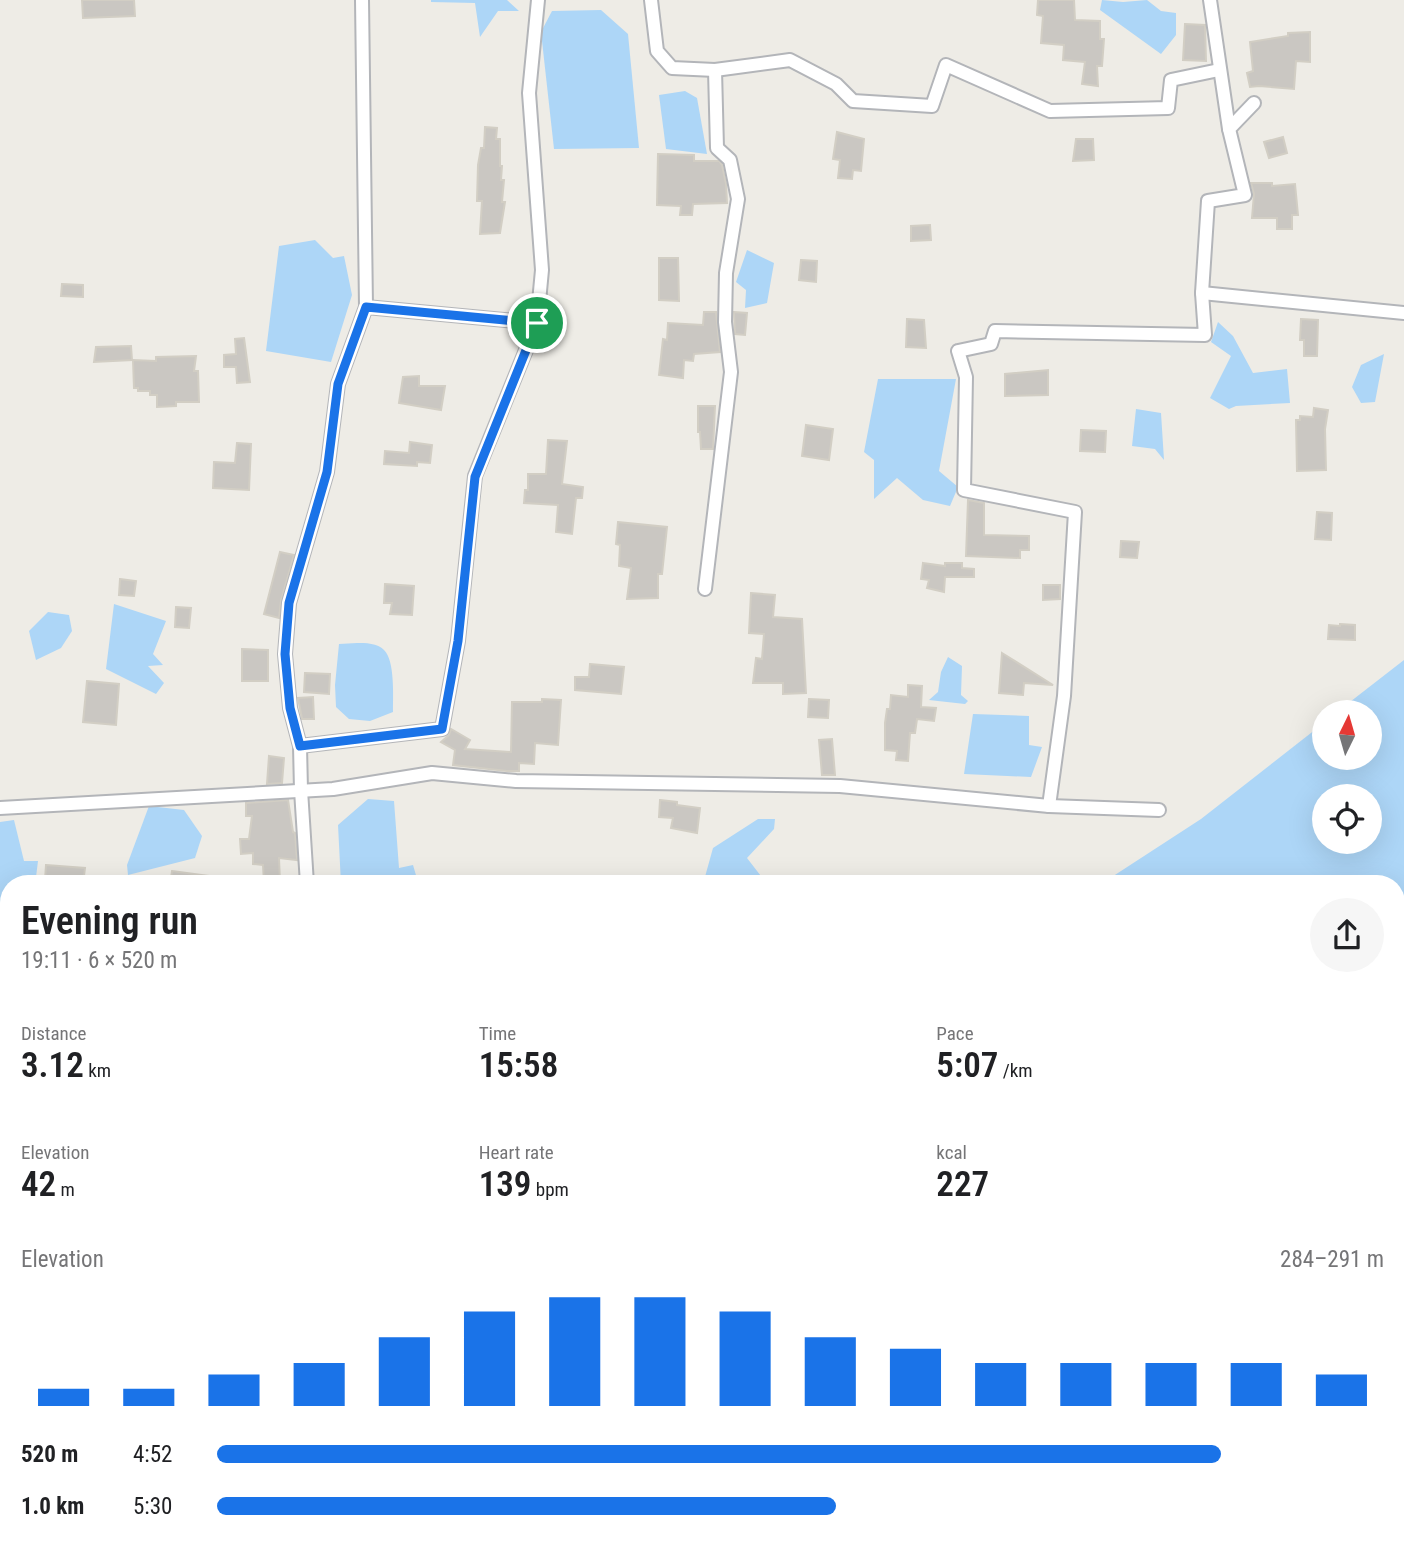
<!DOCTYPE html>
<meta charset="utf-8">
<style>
body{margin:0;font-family:"Roboto Condensed",sans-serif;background:#f6f6f6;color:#202124;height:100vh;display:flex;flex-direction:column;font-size:26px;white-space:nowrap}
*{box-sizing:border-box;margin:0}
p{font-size:23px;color:#757577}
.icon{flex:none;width:38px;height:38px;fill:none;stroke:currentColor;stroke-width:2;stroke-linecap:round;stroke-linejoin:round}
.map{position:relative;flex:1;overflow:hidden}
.sheet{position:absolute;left:0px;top:875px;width:1405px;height:674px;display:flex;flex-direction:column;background:#fff;border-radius:28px 28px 0 0;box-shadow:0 7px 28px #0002}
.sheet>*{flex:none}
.needle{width:46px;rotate:5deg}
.fabs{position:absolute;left:1312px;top:700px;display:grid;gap:14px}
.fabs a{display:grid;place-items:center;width:70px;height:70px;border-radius:50%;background:#fff;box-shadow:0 7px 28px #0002;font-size:35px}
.pin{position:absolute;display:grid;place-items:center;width:60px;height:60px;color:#fff;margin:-30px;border:4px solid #fff;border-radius:50%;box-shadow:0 2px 7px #0007}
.round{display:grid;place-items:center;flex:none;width:74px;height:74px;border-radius:37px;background:#f6f6f6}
.overview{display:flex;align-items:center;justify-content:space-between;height:119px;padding:0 21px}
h1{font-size:38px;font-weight:600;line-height:52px}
.metrics{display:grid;grid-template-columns:repeat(3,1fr);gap:10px;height:119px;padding:7px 21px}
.metrics div{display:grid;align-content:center}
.metrics b{font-size:35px;font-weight:600}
.metrics small{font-size:19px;font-weight:400}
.metrics p{font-size:19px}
.chart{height:196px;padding:14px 21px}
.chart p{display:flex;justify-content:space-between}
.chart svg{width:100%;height:126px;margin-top:7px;stroke:#1a73e8;stroke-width:6}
ul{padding:0 21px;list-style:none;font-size:23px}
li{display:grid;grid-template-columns:112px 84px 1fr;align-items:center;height:52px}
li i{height:18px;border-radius:9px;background:#1a73e8}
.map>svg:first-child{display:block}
.water{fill:#add6f7;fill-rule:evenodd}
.building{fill:#cac7c2;stroke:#d2cec4;stroke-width:2}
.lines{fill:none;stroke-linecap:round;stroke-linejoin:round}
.minor-casing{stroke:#b3b5b9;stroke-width:16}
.minor{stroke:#fff;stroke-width:12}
.route-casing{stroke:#fff;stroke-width:14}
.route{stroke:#1a73e8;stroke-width:9}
</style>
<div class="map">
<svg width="1404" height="1548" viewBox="0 0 1404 1548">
<rect width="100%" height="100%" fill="#eeece6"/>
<g class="water">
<polygon points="431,0 507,0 519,11 498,11 480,37 475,3 431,2"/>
<polygon points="1102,0 1123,2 1147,0 1161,11 1176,13 1176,35 1161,54 1100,10"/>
<polygon points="601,10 628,34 639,148 554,149 541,32 552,11"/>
<polygon points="685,91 697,98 707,154 666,149 659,95"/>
<polygon points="315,240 333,258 344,256 352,295 331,362 266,351 279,246"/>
<polygon points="747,250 774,263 767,303 745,308 746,290 736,282"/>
<polygon points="1218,322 1233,336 1253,373 1287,369 1290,403 1236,406 1229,409 1210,398 1231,356 1211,342"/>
<polygon points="1384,354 1375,402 1361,403 1352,387 1361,365"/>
<polygon points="878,379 956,379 939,471 958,487 950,506 923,500 897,478 874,499 874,460 864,452"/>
<polygon points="1136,409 1161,413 1164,460 1155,449 1132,446"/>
<polygon points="114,604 166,621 153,654 163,665 148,666 164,683 156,694 106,669"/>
<polygon points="48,612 69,615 72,631 61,648 36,660 29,631"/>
<path d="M357,643c8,0 21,0 27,7 11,10 9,47 9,62l-23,9 -21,-2 -13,-12 -1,-22 4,-41z"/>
<polygon points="948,657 962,666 961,695 968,701 965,704 929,700 938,692 941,672"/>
<path d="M1404,660v468l-7,5 -1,-249h-295l100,-65 124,-97v36h45v-46h-33zM1325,796h45v46h-45z"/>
<polygon points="973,714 1029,716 1029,745 1042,747 1031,777 964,774"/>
<polygon points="368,799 394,801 399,868 413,865 418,882 416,884 341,884 338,825"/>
<polygon points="149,806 184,810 202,836 195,858 128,875 127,865"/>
<polygon points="758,819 775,819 774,829 747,858 767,884 703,884 713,848"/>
<polygon points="14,820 24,861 38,861 36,877 29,884 9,884 9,937 0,940 0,822"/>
<polygon points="9,1425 9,1540 870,1540 856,1548 0,1548 0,1429"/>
</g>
<g class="building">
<polygon points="82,0 134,0 135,16 83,18"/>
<polygon points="1038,0 1074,0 1075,20 1100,21 1100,39 1104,39 1102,66 1097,66 1098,86 1082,84 1085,62 1063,60 1064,45 1041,43 1043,16 1037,15"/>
<polygon points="1185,24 1205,25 1206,61 1183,60"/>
<polygon points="1310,32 1310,62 1296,61 1294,89 1259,86 1250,87 1247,73 1253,71 1250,42 1288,36 1288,33"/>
<polygon points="485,127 497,128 496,139 500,139 500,166 502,166 501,180 504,180 502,202 505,202 500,233 480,234 482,201 477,201 478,165 481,148 484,148"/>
<polygon points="837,132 864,139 861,171 853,170 852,179 838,178 840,160 833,159"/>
<polygon points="1283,137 1287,153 1269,158 1264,142"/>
<polygon points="1076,139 1093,139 1094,160 1073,161"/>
<polygon points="658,154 694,155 694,161 719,161 722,165 726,184 727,203 693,204 692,215 680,215 681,206 657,205"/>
<polygon points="1251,183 1272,183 1272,186 1295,184 1298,215 1292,215 1292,229 1277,229 1277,218 1252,218 1254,194"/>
<polygon points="930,225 931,240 911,241 911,226"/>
<polygon points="659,258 678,258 679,301 659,300"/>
<polygon points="801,260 817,261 816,282 799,280"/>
<polygon points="62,284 83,285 83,297 61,296"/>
<polygon points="704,312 716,312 720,352 694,354 693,361 684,360 683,378 659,375 663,339 667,340 668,323 703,325"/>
<polygon points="734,312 747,313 745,335 735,334"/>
<polygon points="907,319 924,320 926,348 906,347"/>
<polygon points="1301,319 1318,320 1317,356 1304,356 1304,340 1300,340"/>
<polygon points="244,338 250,382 237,383 236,367 224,367 224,355 236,354 235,339"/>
<polygon points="131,346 132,360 94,362 96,347"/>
<polygon points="196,356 194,371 198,371 199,402 176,402 176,406 157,407 157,395 150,395 150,391 138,391 138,388 134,388 133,360 156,361 156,357"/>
<polygon points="1048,370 1048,395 1005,396 1005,374"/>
<polygon points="419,376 419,386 445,386 441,410 399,403 403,377"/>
<polygon points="698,406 715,406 713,449 701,449 700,432 698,432"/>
<polygon points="1314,408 1328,410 1325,429 1326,470 1297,471 1296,420 1300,420 1300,416 1313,417"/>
<polygon points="806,425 833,429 829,460 802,456"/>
<polygon points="1081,430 1106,431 1105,452 1080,451"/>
<polygon points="548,440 567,441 562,484 583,487 582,498 576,498 572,534 556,532 558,505 524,503 525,490 528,490 528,474 546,474"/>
<polygon points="410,442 432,445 430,463 417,462 417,466 384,464 385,451 409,453"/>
<polygon points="237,443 251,444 249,490 213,488 214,462 235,463"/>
<polygon points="968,500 984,503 984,535 1029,536 1029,550 1020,550 1020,558 966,556"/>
<polygon points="1317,512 1332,513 1331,540 1315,539"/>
<polygon points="618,522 667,527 662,574 658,574 658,598 627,599 631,568 619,566 620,545 616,544"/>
<polygon points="1121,541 1139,542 1137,558 1120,557"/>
<polygon points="280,552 294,555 281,601 279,618 264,614"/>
<polygon points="923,563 945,566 945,563 962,563 962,568 974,569 974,577 945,577 944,592 927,588 929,580 921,579"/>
<polygon points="120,579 136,581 134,596 119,595"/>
<polygon points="385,584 414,586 412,615 390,614 392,603 384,603"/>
<polygon points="1043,585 1060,585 1060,599 1043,600"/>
<polygon points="751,593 775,595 773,617 802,619 806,693 783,694 783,683 753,683 756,658 762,659 764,634 749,633"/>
<polygon points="176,607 191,608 189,628 175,627"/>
<polygon points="1340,624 1355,625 1355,640 1328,639 1329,625 1340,626"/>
<polygon points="242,649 268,650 268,681 242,681"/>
<polygon points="1002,653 1053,685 1024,683 1023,695 999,693"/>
<polygon points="590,664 624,667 621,694 575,690 575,677 589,677"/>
<polygon points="305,673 330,674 329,694 304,692"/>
<polygon points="87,681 119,684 116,725 83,722"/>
<polygon points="908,685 922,686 921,707 936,708 934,721 917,719 915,733 910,733 908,761 896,760 897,751 885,750 885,723 887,709 890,709 891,695 908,697"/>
<polygon points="313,697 314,719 302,719 298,698"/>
<polygon points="542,699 561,700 558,745 535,743 534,764 519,763 519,771 507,771 453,765 455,750 441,742 449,735 451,729 470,740 465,749 511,752 512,702 542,702"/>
<polygon points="809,699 829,700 828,718 808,717"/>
<polygon points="832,739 835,775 822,775 819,740"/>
<polygon points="269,756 284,758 282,783 267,784"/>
<polygon points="288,800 293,832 295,833 297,860 279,858 280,883 264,883 263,865 253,864 253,853 241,854 240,839 249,839 252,816 246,816 246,803"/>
<polygon points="660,800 677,802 677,805 700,808 697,833 671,828 673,818 659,817"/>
<polygon points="46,865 85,868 83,884 58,884 58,881 45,880"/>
<polygon points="172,871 210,876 209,884 170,884"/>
</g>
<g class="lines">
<g class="minor-casing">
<g id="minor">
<polyline points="651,0 657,51 672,68 715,70 790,60 836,84 853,101 932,106 946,65 1050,111 1168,108 1171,80 1219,70"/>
<polyline points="1210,0 1229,129"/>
<polyline points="1202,293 1208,201 1245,195 1229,129 1254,103"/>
<polyline points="366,307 537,323 542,270 529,93 538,0"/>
<polyline points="705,589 731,372 725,322 726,273 738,199 730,160 717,148 715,70"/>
<polyline points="300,746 442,729 458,641 475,476 537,323"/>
<polyline points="1049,806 1064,696 1075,512 964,490 966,377 958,351 991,344 995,331 1205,335 1202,293 1404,313"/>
<polyline points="0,808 333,789 432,773 516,781 840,786 1049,806 1159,810"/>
<polyline points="307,884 301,790 300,746 290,708 285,654 289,603 327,472 338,384 366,307 362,0"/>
<polyline points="0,1184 9,1184"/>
<polyline points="1396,1335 1404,1332"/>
<polyline points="0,1393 9,1389"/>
<polyline points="908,1548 911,1540"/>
</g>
</g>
<use href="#minor" class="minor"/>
</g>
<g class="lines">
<g class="route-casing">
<polygon id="route" points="366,307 537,323 475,477 458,641 442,729 300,746 290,708 285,654 289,603 327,472 338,384"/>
</g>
<use href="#route" class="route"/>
</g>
</svg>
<div class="fabs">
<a><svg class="needle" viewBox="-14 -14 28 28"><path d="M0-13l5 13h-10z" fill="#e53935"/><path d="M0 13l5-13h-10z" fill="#757577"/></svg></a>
<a><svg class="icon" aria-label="locate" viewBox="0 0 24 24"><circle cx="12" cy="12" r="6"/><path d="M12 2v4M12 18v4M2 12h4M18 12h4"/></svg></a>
</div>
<div class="pin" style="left:537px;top:323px;background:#1e9e55"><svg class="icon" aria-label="arrive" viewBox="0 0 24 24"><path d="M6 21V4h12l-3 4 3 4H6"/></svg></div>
<section class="sheet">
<div class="overview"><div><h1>Evening run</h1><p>19:11 · 6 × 520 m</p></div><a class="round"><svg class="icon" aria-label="share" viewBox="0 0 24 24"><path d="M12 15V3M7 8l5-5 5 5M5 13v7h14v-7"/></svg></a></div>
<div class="metrics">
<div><p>Distance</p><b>3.12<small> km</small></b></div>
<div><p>Time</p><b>15:58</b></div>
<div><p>Pace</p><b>5:07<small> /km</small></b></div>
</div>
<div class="metrics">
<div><p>Elevation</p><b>42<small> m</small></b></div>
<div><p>Heart rate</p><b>139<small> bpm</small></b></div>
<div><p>kcal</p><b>227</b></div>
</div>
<div class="chart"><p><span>Elevation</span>284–291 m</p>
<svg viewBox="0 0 160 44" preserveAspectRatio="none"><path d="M5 44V38M15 44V38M25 44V33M35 44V29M45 44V20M55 44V11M65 44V6M75 44V6M85 44V11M95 44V20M105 44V24M115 44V29M125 44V29M135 44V29M145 44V29M155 44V33"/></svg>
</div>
<ul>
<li><b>520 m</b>4:52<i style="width:86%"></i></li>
<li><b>1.0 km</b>5:30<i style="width:53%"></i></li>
</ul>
</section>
</div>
